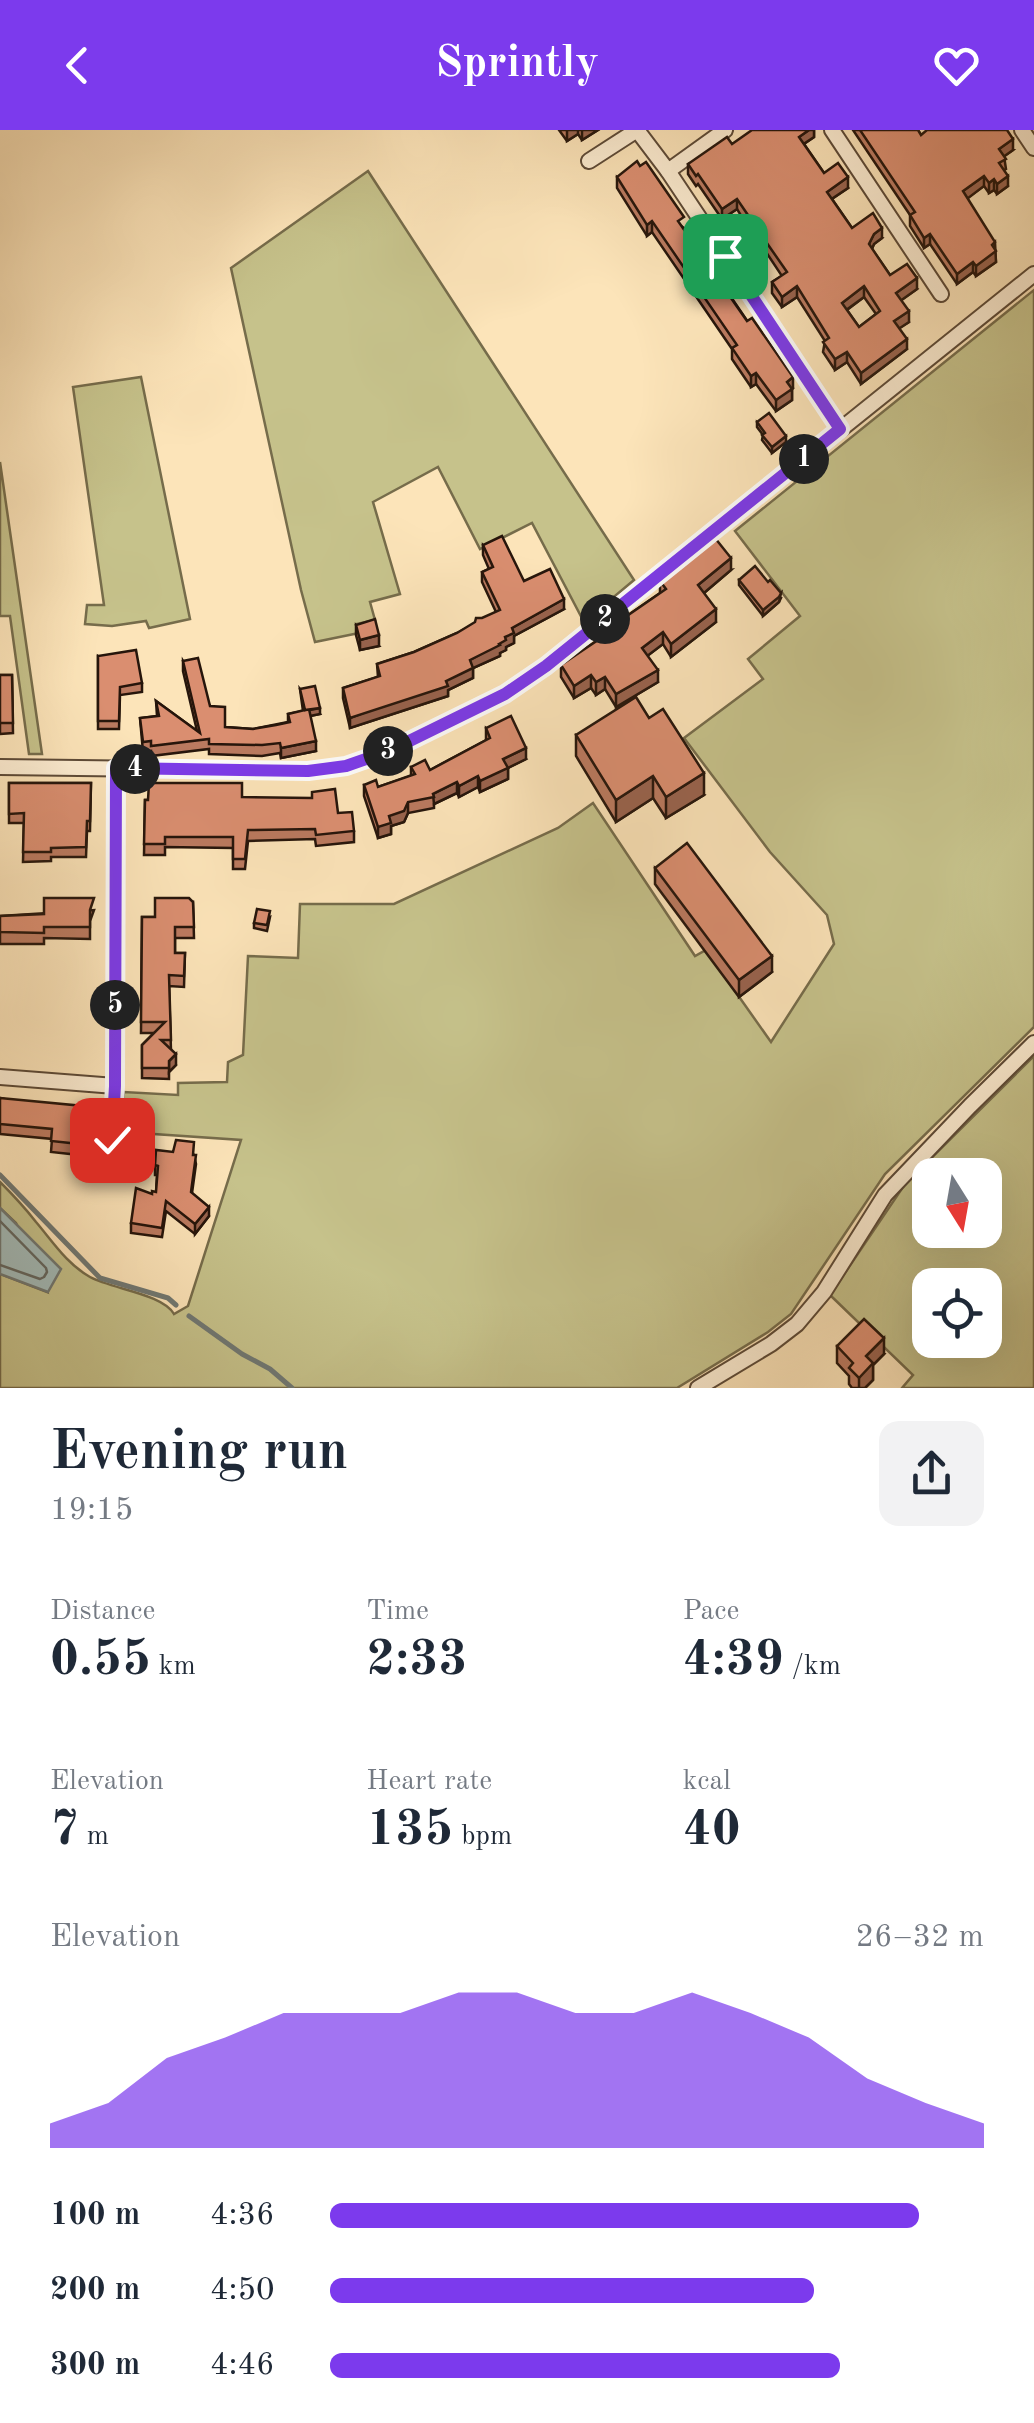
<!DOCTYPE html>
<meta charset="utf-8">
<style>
body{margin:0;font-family:"Old Standard TT",serif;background:#f2f2f3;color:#1f2937;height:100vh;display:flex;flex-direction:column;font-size:38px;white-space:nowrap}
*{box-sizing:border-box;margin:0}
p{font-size:32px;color:#747a83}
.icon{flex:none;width:55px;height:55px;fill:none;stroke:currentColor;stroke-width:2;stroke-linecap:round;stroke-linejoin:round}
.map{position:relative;height:1258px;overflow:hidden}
.sheet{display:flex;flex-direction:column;background:#fff;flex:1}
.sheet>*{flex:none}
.needle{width:65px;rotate:169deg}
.fabs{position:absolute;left:912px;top:1028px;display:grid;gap:20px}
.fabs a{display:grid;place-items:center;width:90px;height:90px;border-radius:20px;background:#fff;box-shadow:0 10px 40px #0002;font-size:50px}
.pin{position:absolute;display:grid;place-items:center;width:85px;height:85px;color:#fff;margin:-42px;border-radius:20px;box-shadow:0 5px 15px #0006}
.km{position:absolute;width:50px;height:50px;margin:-25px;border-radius:50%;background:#222;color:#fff;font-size:28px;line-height:50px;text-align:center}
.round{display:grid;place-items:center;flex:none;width:105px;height:105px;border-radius:20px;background:#f2f2f3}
.head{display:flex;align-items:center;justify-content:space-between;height:170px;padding:0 50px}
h1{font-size:55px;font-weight:800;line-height:75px}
.figures{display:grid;grid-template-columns:repeat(3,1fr);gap:15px;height:170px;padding:10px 50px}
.figures div{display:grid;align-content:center}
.figures b{font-size:50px;font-weight:800}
.figures small{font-size:28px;font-weight:400}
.figures p{font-size:28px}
.chart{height:280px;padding:20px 50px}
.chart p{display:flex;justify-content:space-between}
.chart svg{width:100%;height:180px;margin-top:10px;fill:#7c3aed;opacity:.7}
ul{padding:0 50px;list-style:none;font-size:32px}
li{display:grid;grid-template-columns:160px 120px 1fr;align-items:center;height:75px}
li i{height:25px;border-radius:12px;background:#7c3aed}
header{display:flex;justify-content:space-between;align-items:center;height:130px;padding:0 50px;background:#7c3aed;color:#fff;font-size:45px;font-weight:800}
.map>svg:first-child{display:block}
.green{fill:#c6c28b;stroke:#766c4b;stroke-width:2.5;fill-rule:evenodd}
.water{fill:#a3bcba;stroke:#717974;stroke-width:2.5}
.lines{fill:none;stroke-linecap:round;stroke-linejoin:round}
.shore{stroke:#646862;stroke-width:2.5}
.stream{stroke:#717974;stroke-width:5}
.street-casing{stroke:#5c4936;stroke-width:18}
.street{stroke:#fdedd2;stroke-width:14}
.wall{fill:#bb7a60;stroke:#26150b;stroke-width:2.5;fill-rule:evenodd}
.shaded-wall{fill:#99634e;stroke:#26150b;stroke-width:2.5}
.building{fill:#da8e70;stroke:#26150b;stroke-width:2.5;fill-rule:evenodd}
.route-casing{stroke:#fff;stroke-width:20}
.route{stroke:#7c3aed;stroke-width:12}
</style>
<header><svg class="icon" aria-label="back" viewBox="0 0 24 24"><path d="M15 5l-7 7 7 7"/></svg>Sprintly<svg class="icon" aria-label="heart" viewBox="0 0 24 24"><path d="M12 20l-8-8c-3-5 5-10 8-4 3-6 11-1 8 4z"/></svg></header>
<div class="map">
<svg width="1034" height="1258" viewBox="0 0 1034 1258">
<rect width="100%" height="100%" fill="#fce4b9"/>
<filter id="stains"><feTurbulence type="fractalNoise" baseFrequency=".002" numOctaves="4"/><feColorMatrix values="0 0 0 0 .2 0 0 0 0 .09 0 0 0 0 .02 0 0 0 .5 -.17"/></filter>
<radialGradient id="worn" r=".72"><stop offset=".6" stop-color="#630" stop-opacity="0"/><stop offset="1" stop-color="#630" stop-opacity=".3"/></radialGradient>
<g class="green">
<polygon points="368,41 634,450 584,492 532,393 480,419 438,337 373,372 400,464 370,472 375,490 357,494 359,503 315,512 301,460 231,138"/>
<path d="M1034,160v737l-149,147 -94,140 -23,18 -91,56h-677v-114l47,18 -31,-69 -16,-15v-26c13,13 25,26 36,40 17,20 31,42 54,55 22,12 73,17 84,37l14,-8 53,-166 -102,-7 -18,-9 3,-32 54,3v-12l49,-1 1,-20 15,-7 5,-99 50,2 2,-54h94l164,-76 35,-25 102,153 11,-6 65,92 63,-98 -7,-29 -57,-63 -86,-114 79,-59 -15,-20 52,-43 -65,-85z"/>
<polygon points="141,247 190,489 149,498 146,491 112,496 85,494 87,475 104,475 73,257"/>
<polygon points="0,332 42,624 29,624 10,486 0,486"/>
<path d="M1034,926v332h-132l11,-13 -83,-80 75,-111zM930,1045h55v55h-55zM930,1155h55v55h-55z"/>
</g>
<polygon class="water" points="0,1078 61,1139 48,1162 0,1144"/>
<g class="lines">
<polyline class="shore" points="0,1091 46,1138 47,1142 44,1147 40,1149 0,1135"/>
<g class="stream">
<polyline points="0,1045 100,1148 168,1168 176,1175"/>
<polyline points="189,1186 242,1224 270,1239 292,1258"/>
</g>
<g class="street-casing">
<g id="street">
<polyline points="832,0 941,164"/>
<polyline points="1022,0 1034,18"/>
<polyline points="589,31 637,0 668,41 725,0"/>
<polyline points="668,41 840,299"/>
<polyline points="0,637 308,641 346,636 389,621 505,564 546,536 1034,144"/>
<polyline points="0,947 115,956"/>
<polyline points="110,1025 115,956 116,639"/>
<polyline points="698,1258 771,1214 797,1194 824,1162 885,1065 970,976 1034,913"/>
</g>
</g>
<use href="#street" class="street"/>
</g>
<g class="wall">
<polygon points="559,0 598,0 582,10 578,4 567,11"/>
<path d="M814,0v7l-10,7 20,29 24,15 -16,11 20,29 30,10 -8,6 -2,5 18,26 27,14 -16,11 8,22 -10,6 8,21 -46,35 -14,-22 -12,8 -12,-18 2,-11 -28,-44 -15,10 -10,-14v-11l10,-6 -20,-30 -15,10 -10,-14v-11l10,-6 -10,-16 -15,10 -24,-35 -2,2 -8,-12v-10l44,-20zM864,167l12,17 -17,13 -12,-17z"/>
<polygon points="853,0 918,0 921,5 1013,20 1004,26 1006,39 1004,40 1008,56 997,64 994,60 989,63 984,56 967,68 995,120 996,132 976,146 973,142 957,154 930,114 924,118 910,96 910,85"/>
<polygon points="617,47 684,98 793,258 792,259 792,270 776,281 756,254 751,257 732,229 732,219 652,102 647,106 617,58"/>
<polygon points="757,292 786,312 772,323 762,310 763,305 757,297"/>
<polygon points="483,415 524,451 564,479 514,506 514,513 506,517 506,520 500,523 500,526 473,538 473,548 448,560 448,566 350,598 343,568 343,558 378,547 377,534 414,522 457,503 496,482 482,452 482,442 489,439 483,425"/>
<polygon points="731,440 704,463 716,492 671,527 663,514 647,526 658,552 616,577 605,559 596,565 591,558 574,568 561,547 561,535 611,501 611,497 660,463 660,451"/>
<polygon points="739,450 781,468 779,472 763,486 739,455"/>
<polygon points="356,495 379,516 360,520 356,505"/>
<polygon points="98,526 142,553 142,562 120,565 119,599 98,599"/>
<polygon points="183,531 210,576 225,597 253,599 288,592 288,584 303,581 300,559 320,584 310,586 316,621 281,628 280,623 262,626 209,624 209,619 151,626 151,621 143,622 140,588 157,586 156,571 197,601 183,541"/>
<polygon points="0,545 12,545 13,603 0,604"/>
<polygon points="486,598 526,629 508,638 508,649 480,662 478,657 459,667 457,663 434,674 434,678 408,683 404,692 391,696 391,704 378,708 364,666 364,655 378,657 411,646 411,637 430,640 486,610"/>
<polygon points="576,605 704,665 666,688 653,668 616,692 576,626"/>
<polygon points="9,653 91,653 90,701 87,701 86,727 51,727 51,731 23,732 24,693 9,693"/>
<polygon points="242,667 338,683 354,701 354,712 316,716 315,709 248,711 245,739 233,739 233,718 165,717 165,725 144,725 145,670"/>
<polygon points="655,738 772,842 739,867 655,754"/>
<polygon points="193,772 194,808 175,808 175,823 185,823 184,857 169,856 171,920 176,935 169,942 169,949 142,948 142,915 154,903 141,903 142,787 155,787"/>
<polygon points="94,780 90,791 90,809 44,808 44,814 0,814 0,786"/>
<polygon points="270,787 267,801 254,798 254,793"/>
<polygon points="0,968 83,987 80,1025 51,1022 52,1009 0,1004"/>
<polygon points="194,1025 196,1034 192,1063 209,1086 195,1104 166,1081 162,1107 131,1103 131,1093 152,1064 156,1062 157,1045 155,1045 155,1035"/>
<polygon points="837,1216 884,1224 873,1235 873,1250 865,1258 852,1258 849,1254 849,1246 837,1233"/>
</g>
<g class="shaded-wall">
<polygon points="567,0 578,0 578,4 567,11"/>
<polygon points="582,0 598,0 582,10"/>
<polygon points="809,0 814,0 814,7 799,17 799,7"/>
<polygon points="1013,9 1013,20 999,30 999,19"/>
<polygon points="984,46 984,56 963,72 963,61"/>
<polygon points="1008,46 1008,56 997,64 997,54"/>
<polygon points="848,47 848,58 827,72 827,62"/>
<polygon points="994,49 994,60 989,63 989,53"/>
<polygon points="737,69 737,79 722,89 722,79"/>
<polygon points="652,91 652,102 647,106 647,95"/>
<polygon points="882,98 882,108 874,114 869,125 869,114 874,104"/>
<polygon points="930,104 930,114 924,118 924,108"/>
<polygon points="762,106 762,116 747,126 747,116"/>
<polygon points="995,112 996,132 976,146 976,136 992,115"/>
<polygon points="973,132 973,142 957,154 957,144"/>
<polygon points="917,148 917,159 896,174 896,163"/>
<polygon points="797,156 797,167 782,177 782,167"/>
<polygon points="864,156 864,167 842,183 842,173"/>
<polygon points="909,181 909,192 894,202 894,191"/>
<polygon points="907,209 907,219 861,254 861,243"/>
<polygon points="847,222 847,232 835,240 835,229"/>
<polygon points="756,243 756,254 751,257 751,246"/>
<polygon points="793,247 793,258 789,261 792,259 792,270 776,281 776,270 787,252"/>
<polygon points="786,306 786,312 772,323 772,317"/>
<polygon points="731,428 731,440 698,468 698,455"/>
<polygon points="781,463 779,472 763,486 763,480"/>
<polygon points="564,469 564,479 514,506 514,513 506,517 506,520 500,523 500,526 473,538 473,548 448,560 448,566 350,598 350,588 446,551 470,530 499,514 512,498"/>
<polygon points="716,479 716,492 671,527 671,514"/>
<polygon points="663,502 663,514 642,530 642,518"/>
<polygon points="379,505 379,516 360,520 360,510"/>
<polygon points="658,540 658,552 616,577 616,564"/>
<polygon points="591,545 591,558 574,568 574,556"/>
<polygon points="605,547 605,559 596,565 596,552"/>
<polygon points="320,578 320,584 305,587 305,581"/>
<polygon points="316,611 316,621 281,628 281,618"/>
<polygon points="526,618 526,629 508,638 508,649 480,662 480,651 503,629"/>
<polygon points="704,643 704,665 666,688 666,667"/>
<polygon points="478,646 478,657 459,667 459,656"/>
<polygon points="653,646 653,668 616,692 616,670"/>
<polygon points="457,652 457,663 434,674 433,664"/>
<polygon points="408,672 408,683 404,692 391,696 391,704 378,708 378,697 389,686"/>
<polygon points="772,826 772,842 739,867 739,850"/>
<polygon points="176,924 176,935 169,942 169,931"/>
<polygon points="209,1077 209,1086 195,1104 195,1094"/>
<polygon points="884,1208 884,1224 873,1235 873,1250 865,1258 859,1258 859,1248 866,1226"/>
</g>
<g class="building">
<path d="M752,0h57l-10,7 25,36 14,-10 10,14 -21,15 25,36 21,-15 9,15 -8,6 -5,10 21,31 17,-11 10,14 -21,15 13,18 -15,10 13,18 -46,34 -14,-21 -12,7 -12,-17 6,-4 -32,-52 -15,11 -10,-15 15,-10 -25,-36 -15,10 -10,-15 15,-10 -15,-22 -15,10 -24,-35 -2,2 -8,-12 39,-27 5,7zM864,156l16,25 -21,16 -17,-24z"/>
<polygon points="860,0 918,0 921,5 927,0 1007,0 1013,9 999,19 1006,29 999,33 1008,46 997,54 994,49 989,53 984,46 963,61 995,112 992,115 996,121 976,136 973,132 957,144 930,104 924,108 910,85 915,82"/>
<polygon points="637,31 640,36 646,32 684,87 678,91 694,114 699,110 737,164 731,168 747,191 752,188 793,247 787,252 792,259 776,270 756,243 751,246 732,218 737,215 652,91 647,95 617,47"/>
<polygon points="769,283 786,306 772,317 762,305 765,303 757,292"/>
<polygon points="502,406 524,451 550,439 564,469 512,498 514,503 505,507 506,510 499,514 500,515 470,530 473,538 446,551 448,556 350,588 343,558 380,546 377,534 414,522 457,503 475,492 476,488 482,488 500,480 482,442 493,437 483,415"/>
<polygon points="715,408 731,428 698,455 716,479 671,514 663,502 642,518 658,540 616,564 605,547 596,552 591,545 574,556 561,535 613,500 611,497 666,459 660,451"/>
<polygon points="755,436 768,452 770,450 781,463 779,467 763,480 739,450"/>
<polygon points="375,489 379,505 360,510 356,495"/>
<polygon points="136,520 142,553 120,557 119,591 98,591 98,526"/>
<polygon points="198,528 210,576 225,577 225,597 253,599 276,595 290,592 288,584 309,579 316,611 281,618 280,613 262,615 209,614 209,609 151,616 151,611 143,612 140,588 159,586 156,571 200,603 183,531"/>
<polygon points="0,545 12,545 13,593 0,593"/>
<polygon points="315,556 320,578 305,580 300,559"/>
<polygon points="636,567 649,588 663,579 704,643 666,667 653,646 616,670 576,605"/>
<polygon points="511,586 526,618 503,629 508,638 480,651 478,646 459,656 457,652 433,664 434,667 408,672 404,681 389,686 391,693 378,697 364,655 376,650 378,657 415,644 411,637 425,630 430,640 490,608 486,598"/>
<polygon points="9,653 91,653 90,691 87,691 86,717 51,718 51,722 23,722 24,683 9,684"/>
<polygon points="149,653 242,653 242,667 312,668 312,662 335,659 338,683 352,682 354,701 316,705 315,699 248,700 245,729 233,729 233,707 165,707 165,714 144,714 145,670 148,670"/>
<polygon points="687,713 772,826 739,850 655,738"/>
<polygon points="44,768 94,768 90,780 90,797 44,797 44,803 0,802 0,786 44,784"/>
<polygon points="155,768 189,768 193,772 194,797 175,797 175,823 185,823 184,846 169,845 171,910 161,910 176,924 169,931 169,938 142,938 142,915 165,892 141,892 142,787 155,787"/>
<polygon points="257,779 270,781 267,795 254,793"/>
<polygon points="0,968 83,976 80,1014 51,1011 52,999 0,994"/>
<polygon points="176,1010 194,1012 193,1025 196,1025 191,1062 209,1077 195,1094 166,1071 162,1098 131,1093 136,1058 152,1064 152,1061 156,1062 158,1036 155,1035 156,1020 173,1022"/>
<polygon points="864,1189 884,1208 866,1226 873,1233 859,1248 849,1238 853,1233 837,1216"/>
</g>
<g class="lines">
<g class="route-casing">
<polyline id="route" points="112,1010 115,956 116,638 308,641 346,636 389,621 505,564 546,536 840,299 725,126"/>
</g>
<use href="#route" class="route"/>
</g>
<rect width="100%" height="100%" filter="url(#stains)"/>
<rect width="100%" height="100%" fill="url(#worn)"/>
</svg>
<div class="fabs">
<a><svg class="needle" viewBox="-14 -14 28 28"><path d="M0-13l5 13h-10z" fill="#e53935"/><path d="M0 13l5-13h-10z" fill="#747a83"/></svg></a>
<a><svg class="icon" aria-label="locate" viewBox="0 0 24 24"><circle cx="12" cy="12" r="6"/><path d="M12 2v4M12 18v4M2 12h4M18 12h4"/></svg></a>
</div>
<div class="pin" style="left:725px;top:126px;background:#1e9e55"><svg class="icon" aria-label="arrive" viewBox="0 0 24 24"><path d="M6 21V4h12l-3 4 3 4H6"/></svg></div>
<div class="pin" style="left:112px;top:1010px;background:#d93025"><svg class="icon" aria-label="check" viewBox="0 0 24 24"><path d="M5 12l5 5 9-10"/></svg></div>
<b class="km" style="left:804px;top:329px">1</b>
<b class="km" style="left:605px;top:489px">2</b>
<b class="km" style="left:388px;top:621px">3</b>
<b class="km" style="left:135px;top:639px">4</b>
<b class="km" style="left:115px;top:875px">5</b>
</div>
<section class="sheet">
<div class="head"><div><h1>Evening run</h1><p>19:15</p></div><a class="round"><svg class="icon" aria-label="share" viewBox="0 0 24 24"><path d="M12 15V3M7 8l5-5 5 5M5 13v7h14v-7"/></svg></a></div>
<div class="figures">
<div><p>Distance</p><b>0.55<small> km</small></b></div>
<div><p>Time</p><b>2:33</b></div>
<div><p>Pace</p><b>4:39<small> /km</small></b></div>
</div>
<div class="figures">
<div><p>Elevation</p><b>7<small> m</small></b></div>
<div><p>Heart rate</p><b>135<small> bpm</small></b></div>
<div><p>kcal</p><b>40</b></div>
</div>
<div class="chart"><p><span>Elevation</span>26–32 m</p>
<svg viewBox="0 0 160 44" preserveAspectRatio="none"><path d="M0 44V38L10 33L20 22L30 17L40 11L50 11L60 11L70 6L80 6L90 11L100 11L110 6L120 11L130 17L140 27L150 33L160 38V44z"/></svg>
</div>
<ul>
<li><b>100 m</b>4:36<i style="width:90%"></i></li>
<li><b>200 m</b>4:50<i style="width:74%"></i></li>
<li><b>300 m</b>4:46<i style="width:78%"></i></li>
</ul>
</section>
